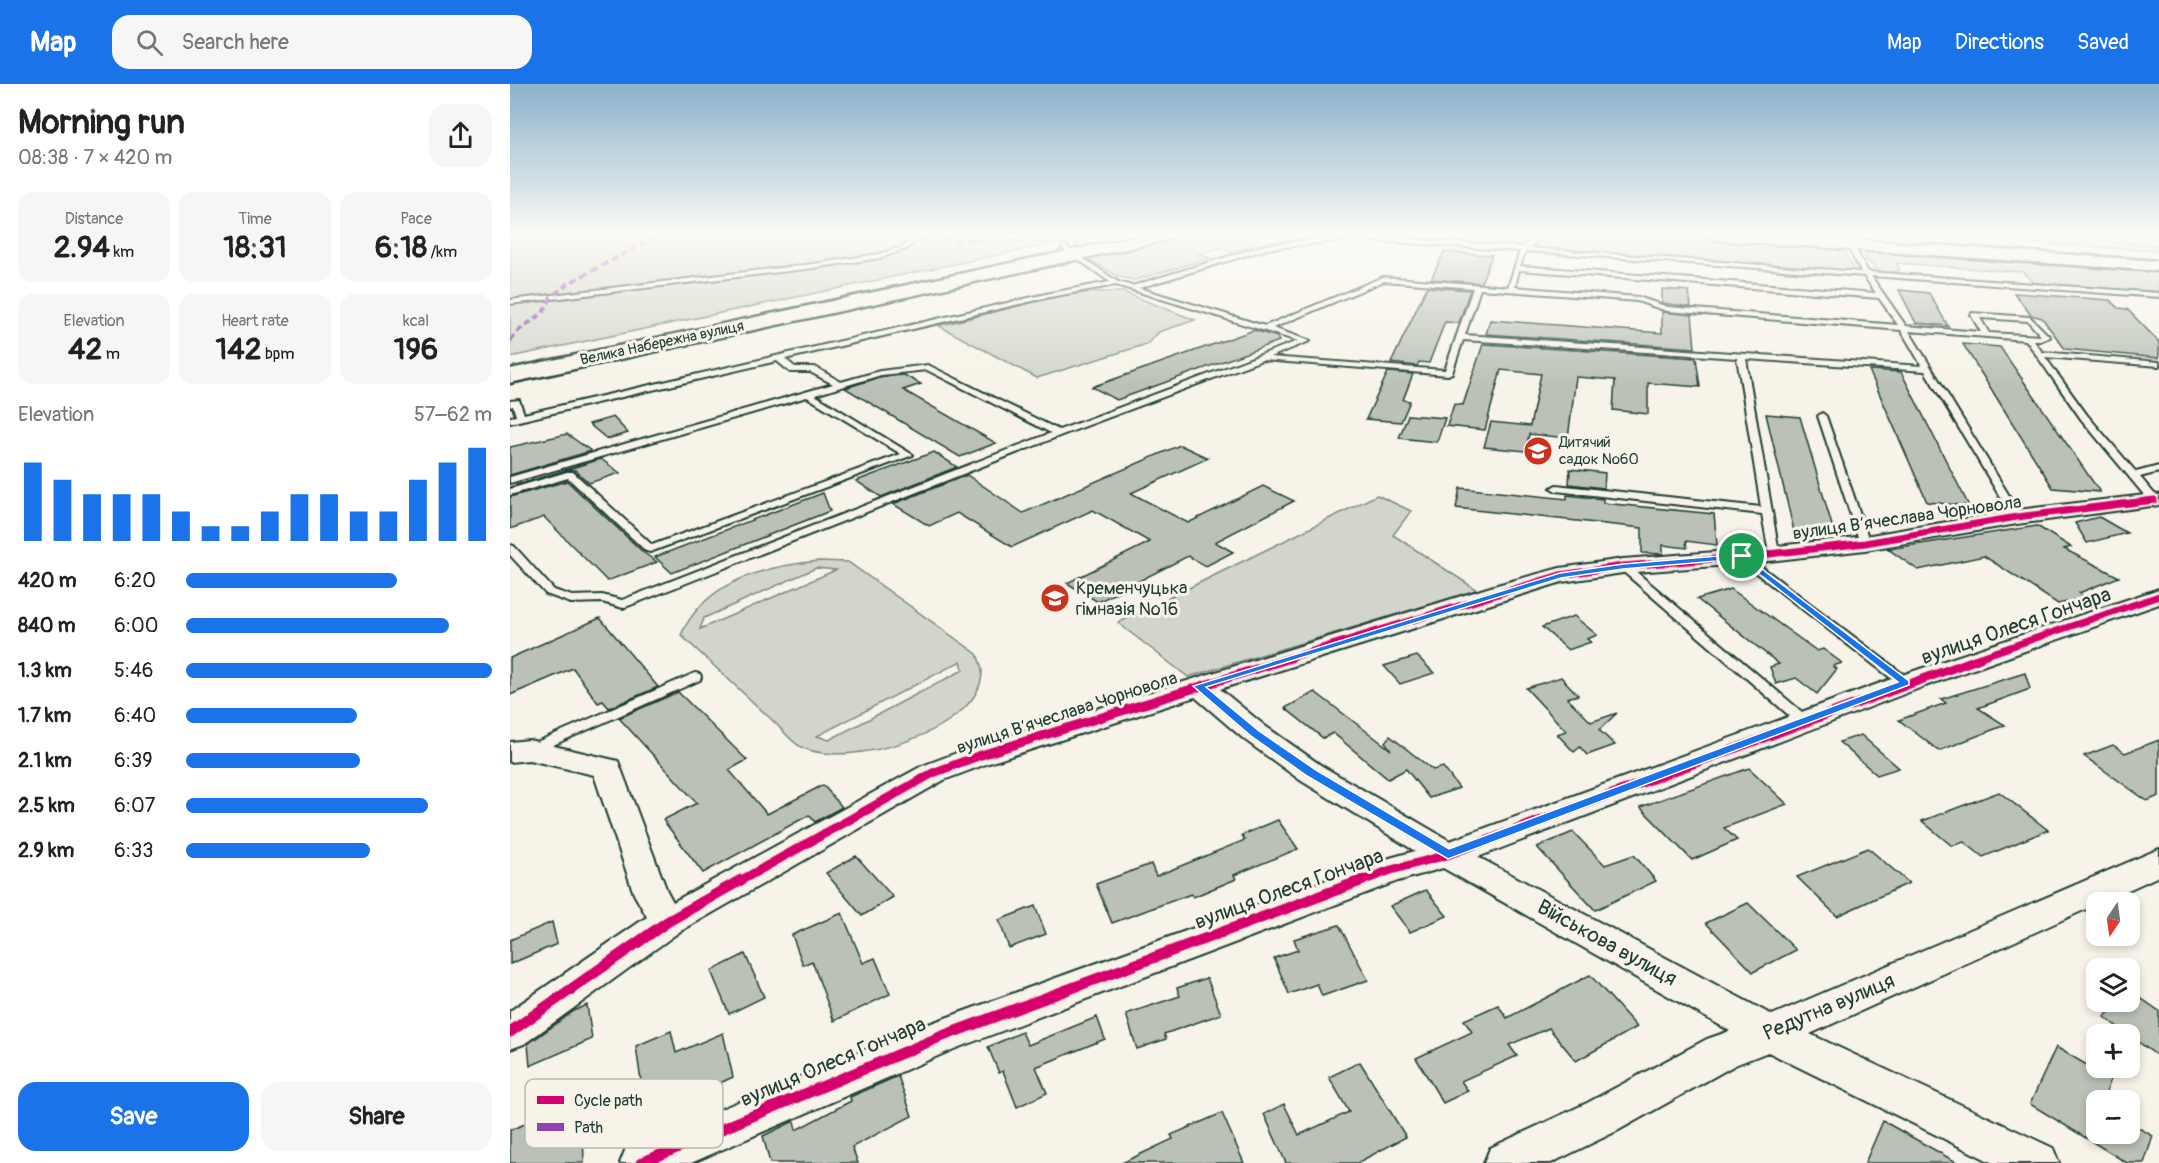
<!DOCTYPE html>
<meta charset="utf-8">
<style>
body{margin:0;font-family:Pangolin,sans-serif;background:#f6f6f6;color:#222;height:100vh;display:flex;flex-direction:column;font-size:22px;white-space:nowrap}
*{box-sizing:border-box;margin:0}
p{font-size:20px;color:#767676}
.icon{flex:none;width:33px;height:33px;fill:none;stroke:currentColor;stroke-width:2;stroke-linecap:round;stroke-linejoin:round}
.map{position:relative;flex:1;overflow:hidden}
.sheet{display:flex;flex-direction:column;background:#fff;width:510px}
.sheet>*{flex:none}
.needle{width:39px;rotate:193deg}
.controls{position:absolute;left:1576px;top:808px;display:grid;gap:12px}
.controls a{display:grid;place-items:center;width:54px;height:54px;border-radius:12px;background:#fff;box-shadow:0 3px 9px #0003;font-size:30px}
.pin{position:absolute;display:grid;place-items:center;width:51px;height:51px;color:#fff;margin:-26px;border:3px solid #fff;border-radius:50%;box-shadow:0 2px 6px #0007}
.round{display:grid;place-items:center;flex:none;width:63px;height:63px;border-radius:18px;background:#f6f6f6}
.overview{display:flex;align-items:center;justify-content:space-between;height:102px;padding:0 18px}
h1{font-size:33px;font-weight:800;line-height:45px}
.metrics{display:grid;grid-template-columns:repeat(3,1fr);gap:9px;height:102px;padding:6px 18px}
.metrics div{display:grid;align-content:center;border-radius:15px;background:#f6f6f6;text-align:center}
.metrics b{font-size:30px;font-weight:800}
.metrics small{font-size:16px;font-weight:400}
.metrics p{font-size:16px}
.chart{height:168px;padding:12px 18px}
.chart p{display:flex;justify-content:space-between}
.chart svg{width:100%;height:108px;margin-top:6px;stroke:#1a73e8;stroke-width:6}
.action{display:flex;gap:12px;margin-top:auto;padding:12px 18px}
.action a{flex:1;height:69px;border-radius:18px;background:#1a73e8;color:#fff;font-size:24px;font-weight:800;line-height:69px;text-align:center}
.action a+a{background:#f6f6f6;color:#222}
ul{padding:0 18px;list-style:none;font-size:20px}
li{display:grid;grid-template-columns:96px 72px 1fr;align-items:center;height:45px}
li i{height:15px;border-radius:8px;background:#1a73e8}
header{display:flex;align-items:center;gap:36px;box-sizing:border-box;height:84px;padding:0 30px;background:#1a73e8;color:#fff}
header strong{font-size:28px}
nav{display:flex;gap:33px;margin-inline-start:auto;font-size:21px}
.search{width:420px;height:54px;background:#f6f6f6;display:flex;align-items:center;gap:15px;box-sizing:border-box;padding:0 21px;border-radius:18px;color:#767676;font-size:22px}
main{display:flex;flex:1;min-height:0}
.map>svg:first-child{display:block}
.green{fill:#d3d5ca;stroke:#79897f;stroke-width:1.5;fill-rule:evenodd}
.building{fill:#bbc1b6;stroke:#1f3d34;stroke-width:1.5}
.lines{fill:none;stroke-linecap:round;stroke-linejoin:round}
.lane-casing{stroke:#1f3d34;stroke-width:4}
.street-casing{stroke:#1f3d34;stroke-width:4}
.secondary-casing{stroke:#1f3d34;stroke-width:5}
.lane{fill:#f7f3e8;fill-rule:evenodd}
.street{fill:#f7f3e8;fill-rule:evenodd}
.secondary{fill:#f7f3e8;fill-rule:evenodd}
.quiet{stroke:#8e44ad;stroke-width:4;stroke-dasharray:7 4;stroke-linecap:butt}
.cycleway-far2-casing{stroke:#f7f3e8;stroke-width:10}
.cycleway-far1-casing{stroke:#f7f3e8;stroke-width:13}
.cycleway-casing{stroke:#f7f3e8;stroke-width:15}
.cycleway-far2{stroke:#d6006c;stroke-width:7}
.cycleway-far1{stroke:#d6006c;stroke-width:9}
.cycleway{stroke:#d6006c;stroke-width:11}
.route{fill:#1a73e8;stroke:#fff;stroke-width:1.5;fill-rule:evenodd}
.labels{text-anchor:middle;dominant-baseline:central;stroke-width:6;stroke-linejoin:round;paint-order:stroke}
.far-street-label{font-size:15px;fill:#1f3d34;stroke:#f7f3e8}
.far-poi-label{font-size:15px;fill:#1f3d34;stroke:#f7f3e8;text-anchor:start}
.street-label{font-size:18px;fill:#1f3d34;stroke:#f7f3e8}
.poi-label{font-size:18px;fill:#1f3d34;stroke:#f7f3e8;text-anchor:start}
.near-street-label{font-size:21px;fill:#1f3d34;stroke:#f7f3e8}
.key{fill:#f7f3e8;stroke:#b6bcb2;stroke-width:1.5}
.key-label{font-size:16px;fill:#1f3d34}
</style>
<header>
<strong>Map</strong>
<div class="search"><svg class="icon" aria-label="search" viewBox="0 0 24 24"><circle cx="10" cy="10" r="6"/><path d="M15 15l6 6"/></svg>Search here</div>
<nav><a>Map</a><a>Directions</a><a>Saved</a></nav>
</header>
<main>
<section class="sheet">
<div class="overview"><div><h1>Morning run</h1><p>08:38 · 7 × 420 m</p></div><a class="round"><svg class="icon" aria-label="share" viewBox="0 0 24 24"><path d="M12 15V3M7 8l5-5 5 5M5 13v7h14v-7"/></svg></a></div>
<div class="metrics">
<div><p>Distance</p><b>2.94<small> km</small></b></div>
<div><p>Time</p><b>18:31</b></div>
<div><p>Pace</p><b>6:18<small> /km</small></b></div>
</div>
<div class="metrics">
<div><p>Elevation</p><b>42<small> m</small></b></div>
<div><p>Heart rate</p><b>142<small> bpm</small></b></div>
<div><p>kcal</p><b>196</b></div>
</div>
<div class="chart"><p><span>Elevation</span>57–62 m</p>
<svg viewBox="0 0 160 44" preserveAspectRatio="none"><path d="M5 44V12M15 44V19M25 44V25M35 44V25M45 44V25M55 44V32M65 44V38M75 44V38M85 44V32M95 44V25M105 44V25M115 44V32M125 44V32M135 44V19M145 44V12M155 44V6"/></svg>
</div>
<ul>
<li><b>420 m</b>6:20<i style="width:69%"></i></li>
<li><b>840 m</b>6:00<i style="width:86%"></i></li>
<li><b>1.3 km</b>5:46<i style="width:100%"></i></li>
<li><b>1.7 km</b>6:40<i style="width:56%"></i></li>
<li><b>2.1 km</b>6:39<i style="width:57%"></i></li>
<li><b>2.5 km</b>6:07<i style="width:79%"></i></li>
<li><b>2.9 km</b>6:33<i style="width:60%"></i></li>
</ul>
<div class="action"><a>Save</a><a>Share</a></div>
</section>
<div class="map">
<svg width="1649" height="1079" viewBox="0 0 1649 1079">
<rect width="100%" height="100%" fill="#f7f3e8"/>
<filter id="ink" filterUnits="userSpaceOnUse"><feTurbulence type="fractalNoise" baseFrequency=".0167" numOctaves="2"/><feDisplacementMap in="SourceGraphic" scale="12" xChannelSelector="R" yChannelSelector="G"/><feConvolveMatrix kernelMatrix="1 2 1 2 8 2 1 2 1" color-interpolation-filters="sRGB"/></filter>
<g filter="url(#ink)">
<g class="green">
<polygon points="0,151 583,151 0,273"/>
<polygon points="665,151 832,151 760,158 721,168 708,164 689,170 700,174 625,196 609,193 577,174 578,171 588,167"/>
<polygon points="880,151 1153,151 1317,162 1335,169 1345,187 878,154"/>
<polygon points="1402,151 1522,151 1649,161 1649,167"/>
<path d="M1360,168l289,19v22l-117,-8 -10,-3 -9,-10 -127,-9 4,7c-18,6 -27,0 -36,-15z"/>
<polygon points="587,208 613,208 685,236 649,248 637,260 527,294 429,242 548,212"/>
<polygon points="867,411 901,427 883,451 967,506 678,593 608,539"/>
<path d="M309,477l29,1 129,92c2,6 5,13 5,18 -1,60 -135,98 -181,75 -10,-5 -21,-20 -30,-28 -30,-28 -60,-56 -90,-84 24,-54 84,-69 138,-74zM306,484l20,2 -136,59 4,-11zM451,577l2,9 -134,70 -12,-4z"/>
</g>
<g class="building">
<polygon points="934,168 982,171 971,199 921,195"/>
<polygon points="917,203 960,206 949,239 935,238 919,279 909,278 907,282 881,279"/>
<polygon points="1152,205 1179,207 1181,223 1152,219"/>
<polygon points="1389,206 1419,209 1438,242 1406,239"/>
<polygon points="1504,209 1600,216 1608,224 1617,225 1649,258 1649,274 1555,265 1532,234 1521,231"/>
<polygon points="1152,228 1182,231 1185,264 976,250 980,236 1152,249"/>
<polygon points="744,246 767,253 769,257 607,316 582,303"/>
<polygon points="973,260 1186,274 1190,303 1138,299 1138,330 1103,326 1105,296 1066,293 1058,354 1019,350 1016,367 974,363 981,338 1020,342 1031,290 991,286 975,346 937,342 944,320 953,321"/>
<polygon points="1453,260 1490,263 1590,408 1543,404"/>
<polygon points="1359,286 1391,288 1459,422 1417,418"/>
<polygon points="878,288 903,290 893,316 900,317 891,338 856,335"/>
<polygon points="394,291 411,300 393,306 486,359 450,373 335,304 371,293"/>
<polygon points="1256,330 1290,333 1324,448 1284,447"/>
<polygon points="898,331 935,334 927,358 889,354"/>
<polygon points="103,333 118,349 97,355 79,340"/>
<polygon points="57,350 81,367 0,391 0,363"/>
<polygon points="670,361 698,374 621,409 678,439 753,402 784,417 705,458 723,468 696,482 678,472 588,518 557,499 640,458 583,426 502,463 447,429 419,442 383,420 457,391 513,429"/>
<polygon points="424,368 447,383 371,413 346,397"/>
<polygon points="91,375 110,389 79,399 65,386 57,386 0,403"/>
<polygon points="1060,385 1095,389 1094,404 1059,400"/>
<polygon points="57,397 134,469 147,478 97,497 34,433 0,445 0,413"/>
<polygon points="950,404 1057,415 1057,411 1093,415 1093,419 1204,430 1207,461 1176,457 1177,464 1153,461 1153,470 1132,469 1132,444 946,424"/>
<polygon points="313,409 320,427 162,489 145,473"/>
<polygon points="1589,433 1617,449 1577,459 1565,439"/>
<polygon points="1527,442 1561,463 1554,465 1609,493 1569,509 1576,514 1548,520 1474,472 1408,486 1378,465"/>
<polygon points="1221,505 1307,567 1313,565 1332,579 1323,582 1327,585 1307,610 1286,594 1266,600 1260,583 1269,580 1187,515"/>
<polygon points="1064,532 1087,551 1077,555 1081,558 1058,566 1032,543"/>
<polygon points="90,534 148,603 99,624 93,617 88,619 63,584 0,611 0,574"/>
<polygon points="907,572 924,589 890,600 874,582"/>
<polygon points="1515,589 1520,605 1468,624 1495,641 1429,667 1389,636 1436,619 1431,615"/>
<polygon points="1051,593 1068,611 1057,614 1081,638 1107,629 1089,646 1105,661 1077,671 1070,663 1064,668 1047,650 1056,647 1016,604"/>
<polygon points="168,608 237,676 219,686 257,730 313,701 332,723 305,738 299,731 193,789 153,736 187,719 109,634"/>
<polygon points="805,608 881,666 875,658 880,652 923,686 933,683 949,704 919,714 896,685 878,695 823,649 813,654 775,624"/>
<polygon points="1351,651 1389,684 1367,691 1329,658"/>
<polygon points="1649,656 1649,712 1637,717 1574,672 1603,661 1615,669"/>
<polygon points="1239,684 1277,720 1214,744 1227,756 1182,776 1130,723"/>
<polygon points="1489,708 1538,746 1473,773 1454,758 1442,762 1412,737"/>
<polygon points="768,736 788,765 724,791 726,795 683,813 681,810 602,839 586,800 641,780 646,792 735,756 732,751"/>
<polygon points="1063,748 1095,781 1124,771 1146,797 1085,826 1027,763"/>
<polygon points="1358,764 1399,799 1327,832 1287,793"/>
<polygon points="346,772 383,813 352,832 316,789"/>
<polygon points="916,806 937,832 900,848 880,822"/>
<polygon points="1238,819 1286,866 1243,888 1196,839"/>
<polygon points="525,822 536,850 499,864 489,836"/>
<polygon points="332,829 353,879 365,874 380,910 324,937 302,877 293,881 282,851"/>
<polygon points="42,838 47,860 0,880 0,856"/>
<polygon points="829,841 858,896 812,912 807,900 779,910 764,874 788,866 784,855"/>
<polygon points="235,870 254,913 219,930 201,887"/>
<polygon points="1080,891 1127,943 1066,977 1039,944 999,961 1007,972 951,997 958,1007 933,1019 906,974 962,948 954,936 988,921 997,934"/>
<polygon points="697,894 711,930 654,950 656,955 627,965 616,930 670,912 667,904"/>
<polygon points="1622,908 1649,927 1649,973 1594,933 1611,918 1620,918 1620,911"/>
<polygon points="77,921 82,955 20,982 18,960 64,927"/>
<polygon points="587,933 595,955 526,983 537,1009 507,1023 493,987 489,989 478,963 512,948 518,961"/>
<polygon points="161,947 166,969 213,949 223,993 136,1033 126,962"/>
<polygon points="1546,963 1601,995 1593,1017 1587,1017 1587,1050 1620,1050 1620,1039 1643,1052 1634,1079 1617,1079 1520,1020"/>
<polygon points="850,978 896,1053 847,1079 776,1079 754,1030 774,1020 789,1051 839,1028 819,993"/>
<polygon points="388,992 402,1032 342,1063 348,1079 260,1079 253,1052 284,1037 286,1046 341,1017 340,1013"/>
<polygon points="72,1017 74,1079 0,1079 0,1046"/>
<polygon points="712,1029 734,1079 612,1079 663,1055 661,1051"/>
<polygon points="1373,1037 1448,1079 1355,1079"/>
</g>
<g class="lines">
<g class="lane-casing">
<g id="lane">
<polygon points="405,151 412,151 396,165 370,174 303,184 0,220 0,216 303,180 369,170 392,163"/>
<path d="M843,151l170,12 13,-12h8l-15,13 332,24 -19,-37h6l20,37 291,21v4l-288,-21 35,50 75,6 -10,-17 1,-2 58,4 20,20 -10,4h-6l8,11 117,10v4l-114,-9 42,58 49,57 23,-6v6l-19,5 17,20h2v6l-9,-1 -69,-83 -55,-79 -117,-9 113,186 -5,3 -5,-3 -87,-146 -179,-12 33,194 -5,3 -5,-3 -7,-39 -206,-23 -5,-3 5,-3 205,22 -24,-149 -274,-18 -11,33 -4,2 -186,-15 -200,75 -439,173 -21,-6 -31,1 -25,-9 -36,-39v-10l4,1 40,44 18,6 30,-1 20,5 429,-167 -124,-63 -46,5 -66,20 98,60 -263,97 -4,-1 -78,-73 -58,17v-6l57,-17h6l79,73 249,-91 -94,-57 -297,86v-6l323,-93 -23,-12h-20l-13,-11 -267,62v-6l6,-1 -3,-10 -3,1v-6l9,-1 5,14 526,-121 60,-11 -48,-34v-2l2,-1 54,37 14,4 134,-41zM843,155l167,12 -12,36 -125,-10 -118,49 -126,-38 128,-39zM1016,167l338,25 12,17 -356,-27zM1009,186l360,28 19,27 -230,-18 -30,-10 -123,-10zM874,197l89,7 -28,82 -175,-13 40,-16 -37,-13zM606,201l182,56 -239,89 -131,-65 -48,6 -39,11 -26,-15h-20l-10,-8 265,-62zM970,205l157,12 30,10 234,19 21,36 -457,-31zM1470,234l48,3 13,15 -52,-3z"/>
<polygon points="1312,329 1316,332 1360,459 1359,461 1351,461 1350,459 1308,332"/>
<polygon points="1232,470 1236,471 1401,596 1402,599 1401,602 1391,602 1228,475 1227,473 1228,471"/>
<polygon points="1113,479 1117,480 1299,634 1301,637 1299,640 1289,640 1109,484 1107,482 1109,480"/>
<polygon points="185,589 190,590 191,593 190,596 25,669 15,669 13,666 15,663"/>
</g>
</g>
<g class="street-casing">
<polygon id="street" points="1644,410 1649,411 1649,421 1507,440 1355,466 1232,480 1113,489 1052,498 710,605 755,642 812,682 940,757 1395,590 1649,505 1649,520 1415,602 968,773 1262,931 1649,765 1649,792 1300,950 1543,1064 1549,1079 1483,1079 1258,968 1225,981 1107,1047 1041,1079 974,1079 980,1064 1077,1019 1197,955 1220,947 933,784 888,797 444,965 181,1079 110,1079 116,1064 416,941 869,777 905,767 790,696 735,656 685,613 479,679 434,696 169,848 14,960 0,965 0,927 137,833 124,810 84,691 19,676 0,678 0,658 19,656 108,677 157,807 163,818 412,682 457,665 987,501 1050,484 1113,475 1232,466 1355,452 1507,426"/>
</g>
<g class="secondary-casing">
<g id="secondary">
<polygon points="633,151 665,151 657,156 0,299 0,285"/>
<polygon points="1198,151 1280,151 1649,177 1649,187 1206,156"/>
</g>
</g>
<use href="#lane" class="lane"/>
<use href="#street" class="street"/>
<use href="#secondary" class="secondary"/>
<g class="quiet">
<polyline points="290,151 569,159"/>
<polyline points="0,257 9,246 33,229 41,213 57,200 150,151"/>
</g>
<g class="cycleway-far2-casing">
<g id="cycleway-far2">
<polyline points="776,575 1050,491 1113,482 1232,473 1355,459 1507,433 1644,416"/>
<polyline points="1465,575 1649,512"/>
</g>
</g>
<g class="cycleway-far1-casing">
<g id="cycleway-far1">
<polyline points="228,798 423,689 468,672 781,574"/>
<polyline points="849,798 881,786 937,771 1470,574"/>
</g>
</g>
<g class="cycleway-casing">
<g id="cycleway">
<polyline points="0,948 157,838 231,796"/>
<polyline points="131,1079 430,953 853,796"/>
</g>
</g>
<use href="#cycleway-far2" class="cycleway-far2"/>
<use href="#cycleway-far1" class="cycleway-far1"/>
<use href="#cycleway" class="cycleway"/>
</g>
</g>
<linearGradient id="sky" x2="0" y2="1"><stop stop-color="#8db1cc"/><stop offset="0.5" stop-color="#fbfaf5"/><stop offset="1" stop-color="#fbfaf5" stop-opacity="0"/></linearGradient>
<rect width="1649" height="302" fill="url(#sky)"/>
<path class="route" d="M1232,470l167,127v4l-461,174 -141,-83 -56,-40 -58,-50 367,-113 63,-9zM1230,475l158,123 -449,167 -133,-79 -57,-39 -53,-44 355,-109 62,-9z"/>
<defs>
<g id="school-disc" transform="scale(1.5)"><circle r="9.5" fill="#c8321e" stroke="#f7f3e8"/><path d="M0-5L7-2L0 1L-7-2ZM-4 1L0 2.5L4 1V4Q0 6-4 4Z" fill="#fff"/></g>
</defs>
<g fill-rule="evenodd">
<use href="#school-disc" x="1028" y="367"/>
<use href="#school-disc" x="545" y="514"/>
</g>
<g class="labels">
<g class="far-street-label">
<text transform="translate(152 259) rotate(-12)">Велика Набережна вулиця</text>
</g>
<g class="far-poi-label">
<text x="1049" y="358">Дитячий<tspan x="1049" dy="17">садок №60</tspan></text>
</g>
<g class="street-label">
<text transform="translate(1397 434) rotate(-8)">вулиця Вʼячеслава Чорновола</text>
<text transform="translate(557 629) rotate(-18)">вулиця Вʼячеслава Чорновола</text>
</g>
<g class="poi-label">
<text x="566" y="504">Кременчуцька<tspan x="566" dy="21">гімназія №16</tspan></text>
</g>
<g class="near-street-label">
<text transform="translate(1506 542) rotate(-19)">вулиця Олеся Гончара</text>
<text transform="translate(779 805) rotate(-20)">вулиця Олеся Гончара</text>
<text transform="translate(1097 859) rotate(29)">Військова вулиця</text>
<text transform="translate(1319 923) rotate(-23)">Редутна вулиця</text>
<text transform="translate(323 978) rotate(-23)">вулиця Олеся Гончара</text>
</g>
</g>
<rect x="15" y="995" width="198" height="69" rx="9" class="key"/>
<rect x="27" y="1012" width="27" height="8" fill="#d6006c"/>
<rect x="27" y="1039" width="27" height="8" fill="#8e44ad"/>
<g class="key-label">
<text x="64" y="1022">Cycle path</text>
<text x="64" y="1049">Path</text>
</g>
</svg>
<div class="controls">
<a><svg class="needle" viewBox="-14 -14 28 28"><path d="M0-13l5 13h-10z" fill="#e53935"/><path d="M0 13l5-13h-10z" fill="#767676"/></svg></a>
<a><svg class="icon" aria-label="layers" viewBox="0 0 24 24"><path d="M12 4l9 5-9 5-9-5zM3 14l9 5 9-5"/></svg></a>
<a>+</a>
<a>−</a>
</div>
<div class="pin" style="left:1232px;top:472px;background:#1e9e55"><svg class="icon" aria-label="arrive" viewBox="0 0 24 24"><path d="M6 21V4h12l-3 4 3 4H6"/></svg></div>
</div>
</main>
